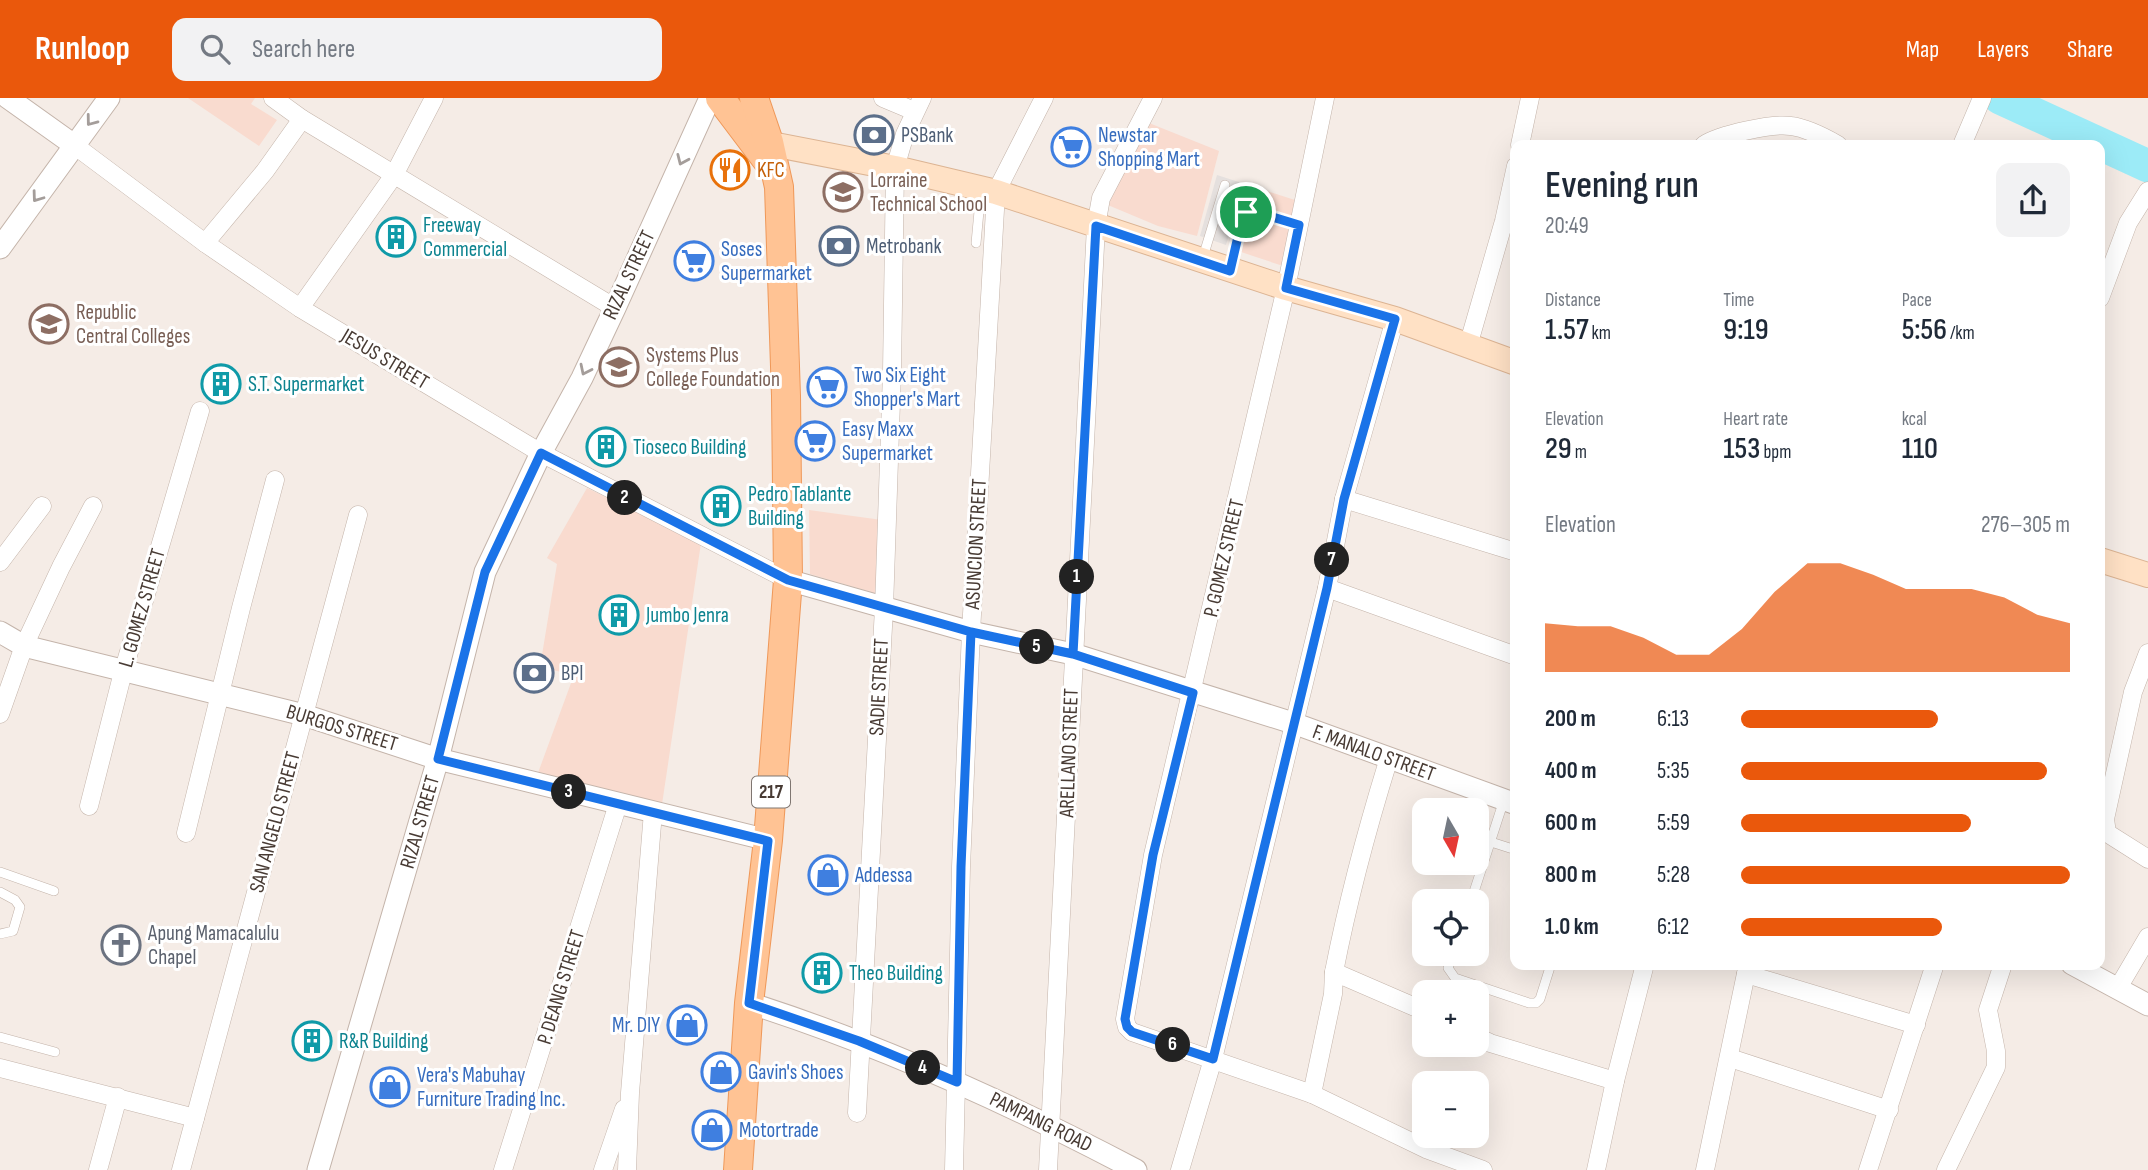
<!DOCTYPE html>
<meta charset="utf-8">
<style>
body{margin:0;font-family:"Sofia Sans Condensed",sans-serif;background:#f2f2f3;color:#1f2937;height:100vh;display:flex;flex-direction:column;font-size:26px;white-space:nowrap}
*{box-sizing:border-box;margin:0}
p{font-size:23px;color:#747a83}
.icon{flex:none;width:38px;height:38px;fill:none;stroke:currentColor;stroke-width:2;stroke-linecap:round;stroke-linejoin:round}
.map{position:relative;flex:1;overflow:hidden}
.side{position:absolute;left:1510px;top:42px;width:595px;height:830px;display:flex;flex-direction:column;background:#fff;border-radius:14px;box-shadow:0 7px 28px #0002}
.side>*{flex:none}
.needle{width:46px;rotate:171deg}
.controls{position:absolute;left:1412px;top:700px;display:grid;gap:14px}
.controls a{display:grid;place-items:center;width:77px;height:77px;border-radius:14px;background:#fff;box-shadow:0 7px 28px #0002;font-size:35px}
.pin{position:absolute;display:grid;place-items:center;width:60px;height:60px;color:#fff;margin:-30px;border:4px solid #fff;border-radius:50%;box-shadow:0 2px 7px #0007}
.km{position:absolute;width:35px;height:35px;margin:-18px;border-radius:50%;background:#222;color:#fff;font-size:19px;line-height:35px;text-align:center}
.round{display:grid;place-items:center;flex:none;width:74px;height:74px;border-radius:14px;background:#f2f2f3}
.headline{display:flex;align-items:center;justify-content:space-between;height:119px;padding:0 35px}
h1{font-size:38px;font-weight:600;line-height:52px}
.stats{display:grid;grid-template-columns:repeat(3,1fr);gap:10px;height:119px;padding:7px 35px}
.stats div{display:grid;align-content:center}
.stats b{font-size:30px;font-weight:600}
.stats small{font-size:19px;font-weight:400}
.stats p{font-size:19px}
.chart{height:196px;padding:14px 35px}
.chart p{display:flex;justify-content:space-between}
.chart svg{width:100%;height:126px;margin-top:7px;fill:#ea580c;opacity:.7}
ul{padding:0 35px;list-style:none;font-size:23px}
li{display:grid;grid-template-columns:112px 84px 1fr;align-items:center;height:52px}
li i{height:18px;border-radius:9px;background:#ea580c}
header{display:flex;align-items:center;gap:42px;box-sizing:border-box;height:98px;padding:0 35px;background:#ea580c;color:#fff}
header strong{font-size:33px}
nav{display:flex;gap:38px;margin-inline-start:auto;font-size:24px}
.search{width:490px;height:63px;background:#f2f2f3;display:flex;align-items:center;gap:18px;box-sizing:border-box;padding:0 24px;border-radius:14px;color:#747a83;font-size:26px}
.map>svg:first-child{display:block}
.commercial{fill:#f9dbcf}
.parking{fill:#e5e0de}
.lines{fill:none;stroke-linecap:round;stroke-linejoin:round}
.river{stroke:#9cebf7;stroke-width:33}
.service-casing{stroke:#c4b4aa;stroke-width:10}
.minor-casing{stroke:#c4b4aa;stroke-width:19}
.tertiary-casing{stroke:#c4b4aa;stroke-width:23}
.secondary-casing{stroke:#dcb493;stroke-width:26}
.primary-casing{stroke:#ef9859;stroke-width:30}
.service{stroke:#fff;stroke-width:9}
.minor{stroke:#fff;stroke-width:18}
.tertiary{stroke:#fff;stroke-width:21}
.secondary{stroke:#ffe1c5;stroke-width:24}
.primary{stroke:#ffc394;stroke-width:28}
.oneway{stroke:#a49d9a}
.route-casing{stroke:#fff;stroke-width:14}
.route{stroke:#1a73e8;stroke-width:9}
.labels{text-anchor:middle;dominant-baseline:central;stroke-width:6;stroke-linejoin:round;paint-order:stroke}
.shield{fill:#fff;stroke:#7f7671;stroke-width:2}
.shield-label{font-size:19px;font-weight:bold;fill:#483b34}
.service-label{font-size:21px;fill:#4e5e75;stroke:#fff;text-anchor:start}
.shop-label{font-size:21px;fill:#366cbe;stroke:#fff;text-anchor:start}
.food-label{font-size:21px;fill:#c56008;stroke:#fff;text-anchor:start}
.education-label{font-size:21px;fill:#785e54;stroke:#fff;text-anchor:start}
.culture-label{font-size:21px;fill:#0d838f;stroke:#fff;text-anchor:start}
.street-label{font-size:21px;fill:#483b34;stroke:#fff}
.worship-label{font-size:21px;fill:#5b616d;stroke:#fff;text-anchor:start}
</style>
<header>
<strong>Runloop</strong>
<div class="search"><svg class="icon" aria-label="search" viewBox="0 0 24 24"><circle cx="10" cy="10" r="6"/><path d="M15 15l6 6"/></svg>Search here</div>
<nav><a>Map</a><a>Layers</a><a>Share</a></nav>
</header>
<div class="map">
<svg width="2148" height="1072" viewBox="0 0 2148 1072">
<rect width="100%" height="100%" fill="#f5ece6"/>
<g class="commercial">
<polygon points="188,0 255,0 251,6 277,22 259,48"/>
<polygon points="1144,23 1219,53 1197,138 1158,128 1103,105"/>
<polygon points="1248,87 1298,103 1283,168 1229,150"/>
<polygon points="587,390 701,445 661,713 535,683 574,577 540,569 557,466 547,460"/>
<polygon points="809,412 882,422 881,497 810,476"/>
</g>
<polygon class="parking" points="1217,77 1245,86 1226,147 1200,138"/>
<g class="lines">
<polyline class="river" points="2000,0 2148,68"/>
<g class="service-casing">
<g id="service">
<polyline points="976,145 981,92"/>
<polyline points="1203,159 1225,87"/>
<polyline points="1231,170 1243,116 1253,113 1299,127"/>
<polyline points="1491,744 1516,752"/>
<polyline points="0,774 54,793"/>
<polyline points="0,794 15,802 20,809 13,833 0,836"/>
<polyline points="1471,803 1504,702"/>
<polyline points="1453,856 1448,870 1455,880 1529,905 1536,905 1540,901 1551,866"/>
<polyline points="0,939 55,954"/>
</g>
</g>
<g class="minor-casing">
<g id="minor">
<polyline points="273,0 302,21 615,210"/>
<polyline points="883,0 914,13"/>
<polyline points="1325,0 1286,190 1153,757 1125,921 1127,929 1132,934 1312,996 1426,1051 1483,1072"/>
<polyline points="74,47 205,145 300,210 541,355 788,482"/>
<polyline points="1520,47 1530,0"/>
<path d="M1704,47c15,-10 68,-22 87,-19 16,2 33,11 47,19"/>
<polyline points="1962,47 1982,0"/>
<polyline points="205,145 265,73 302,21"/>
<polyline points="2100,200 2128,125 2148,93"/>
<polyline points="300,210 394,77 434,0"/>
<polyline points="1468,248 1504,123 1516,68"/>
<polyline points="1344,401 1516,454"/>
<polyline points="0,464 42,408"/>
<polyline points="1327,490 1516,558"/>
<polyline points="2148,555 2133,594 2105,721 2107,735 2148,761"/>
<polyline points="0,616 24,548 61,469 93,408"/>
<polyline points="89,708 123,574 200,313"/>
<polyline points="186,735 241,510 275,382"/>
<path d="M1334,874c14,-72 33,-143 55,-214"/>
<polyline points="1746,876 1916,927"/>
<polyline points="2118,890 2148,839"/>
<polyline points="1477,939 1490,945 1615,983"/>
<polyline points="1730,960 1889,1012"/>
<polyline points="0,970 195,1020"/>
<polyline points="1312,996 1333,896 1334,874 1424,913"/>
<polyline points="857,1015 884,510 892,274 895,70 905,36 922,0"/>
<polyline points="98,1072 118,999"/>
<polyline points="181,1072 358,417"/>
<polyline points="503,1072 618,706"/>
<polyline points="603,1072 624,1011"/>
<polyline points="627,1072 630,995 653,714"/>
<polyline points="954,1072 961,769 971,534 996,94 1044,0"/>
<polyline points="1048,1072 1096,128 1101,100 1153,0"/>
<polyline points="1180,1072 1213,961 1327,490 1344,401 1395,221"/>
<polyline points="1596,1072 1615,983 1645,866"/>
<polyline points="1705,1072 1748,866"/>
<polyline points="1868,1072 1935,866"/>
<polyline points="1946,1072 1996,969 1996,953 1988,912 2003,866"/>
</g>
</g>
<g class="tertiary-casing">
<g id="tertiary">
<polyline points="8,0 74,47"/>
<polyline points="0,150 109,0"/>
<polyline points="788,482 971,534 1073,556 1293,625 1516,706"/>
<polyline points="0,534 24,548 304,617 438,661 768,742"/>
<polyline points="2072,866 2148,907"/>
<path d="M749,905c135,43 262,101 387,167"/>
<polyline points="318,1072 438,661 485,474 541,355 582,280 615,210 710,0"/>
</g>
</g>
<g class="secondary-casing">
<g id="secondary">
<polyline points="751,42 895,70 996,94 1286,190 1395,221 1516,265"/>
<polyline points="2100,462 2148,477"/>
</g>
</g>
<g class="primary-casing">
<g id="primary">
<polyline points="720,0 769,65"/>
<polyline points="738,1072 749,905 768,742 788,482 786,298 779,89 769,44 754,0"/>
</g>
</g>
<use href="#service" class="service"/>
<use href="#minor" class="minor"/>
<use href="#tertiary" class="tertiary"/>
<use href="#secondary" class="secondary"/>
<use href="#primary" class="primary"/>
</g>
<defs><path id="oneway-chevron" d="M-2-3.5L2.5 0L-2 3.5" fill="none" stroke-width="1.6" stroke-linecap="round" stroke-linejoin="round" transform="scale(1.75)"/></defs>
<g class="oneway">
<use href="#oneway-chevron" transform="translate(91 23) rotate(127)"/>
<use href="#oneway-chevron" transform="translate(682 62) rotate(114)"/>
<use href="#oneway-chevron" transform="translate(37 99) rotate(126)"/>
<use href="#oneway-chevron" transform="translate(585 272) rotate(116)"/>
</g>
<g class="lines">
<g class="route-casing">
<polyline id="route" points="1246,114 1243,117 1230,173 1096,128 1073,556 971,534 788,482 541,355 485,474 438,661 768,743 749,905 859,943 957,984 961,769 971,534 1073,556 1193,595 1153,757 1125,921 1127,929 1132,934 1213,961 1327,490 1344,401 1395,221 1286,190 1299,127 1253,113 1246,114"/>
</g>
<use href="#route" class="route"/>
</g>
<defs>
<g id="bank-ring" transform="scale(2.0125)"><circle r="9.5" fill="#fff" stroke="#5c6f8a" stroke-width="1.5"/><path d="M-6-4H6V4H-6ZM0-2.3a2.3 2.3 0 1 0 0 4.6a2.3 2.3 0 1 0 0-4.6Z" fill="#5c6f8a"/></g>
<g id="supermarket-ring" transform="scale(2.0125)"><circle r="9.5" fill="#fff" stroke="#3f7fe0" stroke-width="1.5"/><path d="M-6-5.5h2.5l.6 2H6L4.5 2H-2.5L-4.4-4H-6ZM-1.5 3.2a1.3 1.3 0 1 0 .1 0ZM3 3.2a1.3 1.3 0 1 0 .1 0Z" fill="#3f7fe0"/></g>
<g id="restaurant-ring" transform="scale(2.0125)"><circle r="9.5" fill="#fff" stroke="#e8710a" stroke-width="1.5"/><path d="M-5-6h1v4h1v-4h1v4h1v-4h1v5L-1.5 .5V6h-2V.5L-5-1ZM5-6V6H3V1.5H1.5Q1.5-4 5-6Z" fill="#e8710a"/></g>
<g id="school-ring" transform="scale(2.0125)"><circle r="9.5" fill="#fff" stroke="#8d6e63" stroke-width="1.5"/><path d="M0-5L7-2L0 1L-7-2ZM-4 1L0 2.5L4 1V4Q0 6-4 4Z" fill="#8d6e63"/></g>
<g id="building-ring" transform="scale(2.0125)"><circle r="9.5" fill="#fff" stroke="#0f9aa8" stroke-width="1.5"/><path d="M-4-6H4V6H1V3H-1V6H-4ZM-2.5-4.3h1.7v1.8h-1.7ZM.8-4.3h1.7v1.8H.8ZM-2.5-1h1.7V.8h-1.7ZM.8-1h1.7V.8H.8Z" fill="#0f9aa8"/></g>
<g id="university-ring" transform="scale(2.0125)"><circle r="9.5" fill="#fff" stroke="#8d6e63" stroke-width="1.5"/><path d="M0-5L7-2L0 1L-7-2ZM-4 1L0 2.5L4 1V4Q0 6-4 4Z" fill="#8d6e63"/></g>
<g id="shop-ring" transform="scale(2.0125)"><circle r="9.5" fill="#fff" stroke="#3f7fe0" stroke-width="1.5"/><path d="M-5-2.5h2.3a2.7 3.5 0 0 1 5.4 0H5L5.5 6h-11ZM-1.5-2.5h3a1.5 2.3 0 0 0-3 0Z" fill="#3f7fe0"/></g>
<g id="church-ring" transform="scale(2.0125)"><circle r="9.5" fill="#fff" stroke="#6b7280" stroke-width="1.5"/><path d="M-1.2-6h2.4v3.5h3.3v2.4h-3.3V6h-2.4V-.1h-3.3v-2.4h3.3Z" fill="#6b7280"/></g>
</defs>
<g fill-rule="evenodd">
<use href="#bank-ring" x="874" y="37"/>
<use href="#supermarket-ring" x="1071" y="49"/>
<use href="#restaurant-ring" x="730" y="72"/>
<use href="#school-ring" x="843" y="94"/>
<use href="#building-ring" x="396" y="139"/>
<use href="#bank-ring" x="839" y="148"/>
<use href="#supermarket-ring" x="694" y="163"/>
<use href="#university-ring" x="49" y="226"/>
<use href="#university-ring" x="619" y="269"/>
<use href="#building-ring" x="221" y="286"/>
<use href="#supermarket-ring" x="827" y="289"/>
<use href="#supermarket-ring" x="815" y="343"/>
<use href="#building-ring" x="606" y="349"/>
<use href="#building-ring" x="721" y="408"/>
<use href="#building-ring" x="619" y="517"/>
<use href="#bank-ring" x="534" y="575"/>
<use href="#shop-ring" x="828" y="777"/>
<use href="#church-ring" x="121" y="847"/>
<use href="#building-ring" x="822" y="875"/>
<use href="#shop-ring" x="687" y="927"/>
<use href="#building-ring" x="312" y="943"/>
<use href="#shop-ring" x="721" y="974"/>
<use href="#shop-ring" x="390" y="989"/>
<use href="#shop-ring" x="712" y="1032"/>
</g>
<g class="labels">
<rect class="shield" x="752" y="678.5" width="38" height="31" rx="5"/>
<g class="shield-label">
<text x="771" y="694">217</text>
</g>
<g class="service-label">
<text x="901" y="37">PSBank</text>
<text x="866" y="148">Metrobank</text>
<text x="561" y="575">BPI</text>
</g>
<g class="shop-label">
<text x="1098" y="37">Newstar<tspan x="1098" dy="24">Shopping Mart</tspan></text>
<text x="721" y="151">Soses<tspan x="721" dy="24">Supermarket</tspan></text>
<text x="854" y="277">Two Six Eight<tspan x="854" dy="24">Shopper's Mart</tspan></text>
<text x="842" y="331">Easy Maxx<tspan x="842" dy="24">Supermarket</tspan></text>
<text x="855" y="777">Addessa</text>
<text x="660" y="927" text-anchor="end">Mr. DIY</text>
<text x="748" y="974">Gavin's Shoes</text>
<text x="417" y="977">Vera's Mabuhay<tspan x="417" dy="24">Furniture Trading Inc.</tspan></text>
<text x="739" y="1032">Motortrade</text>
</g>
<g class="food-label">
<text x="757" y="72">KFC</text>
</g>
<g class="education-label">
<text x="870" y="82">Lorraine<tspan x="870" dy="24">Technical School</tspan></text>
<text x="76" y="214">Republic<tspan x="76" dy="24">Central Colleges</tspan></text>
<text x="646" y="257">Systems Plus<tspan x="646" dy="24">College Foundation</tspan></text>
</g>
<g class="culture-label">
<text x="423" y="127">Freeway<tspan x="423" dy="24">Commercial</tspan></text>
<text x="248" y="286">S.T. Supermarket</text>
<text x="633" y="349">Tioseco Building</text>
<text x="748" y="396">Pedro Tablante<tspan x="748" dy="24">Building</tspan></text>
<text x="646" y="517">Jumbo Jenra</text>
<text x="849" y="875">Theo Building</text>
<text x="339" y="943">R&amp;R Building</text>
</g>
<g class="street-label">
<text transform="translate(629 177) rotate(-65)">RIZAL STREET</text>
<text transform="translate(385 261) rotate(31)">JESUS STREET</text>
<text transform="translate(976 446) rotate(-87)">ASUNCION STREET</text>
<text transform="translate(1224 460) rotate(-77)">P. GOMEZ STREET</text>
<text transform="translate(142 510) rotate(-74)">L. GOMEZ STREET</text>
<text transform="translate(879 589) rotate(-87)">SADIE STREET</text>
<text transform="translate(342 630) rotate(17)">BURGOS STREET</text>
<text transform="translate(1069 655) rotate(-88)">ARELLANO STREET</text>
<text transform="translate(1374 655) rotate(20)">F. MANALO STREET</text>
<text transform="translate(275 724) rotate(-75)">SAN ANGELO STREET</text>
<text transform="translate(420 724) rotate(-74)">RIZAL STREET</text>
<text transform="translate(561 889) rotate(-73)">P. DEANG STREET</text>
<text transform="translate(1041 1024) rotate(26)">PAMPANG ROAD</text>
</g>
<g class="worship-label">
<text x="148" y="835">Apung Mamacalulu<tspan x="148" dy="24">Chapel</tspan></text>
</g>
</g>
</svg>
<div class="controls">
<a><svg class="needle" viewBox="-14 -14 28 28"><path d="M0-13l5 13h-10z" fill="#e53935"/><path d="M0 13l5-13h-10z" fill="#747a83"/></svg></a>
<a><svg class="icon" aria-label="locate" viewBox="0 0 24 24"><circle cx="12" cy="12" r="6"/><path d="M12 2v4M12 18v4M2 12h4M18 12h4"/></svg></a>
<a>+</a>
<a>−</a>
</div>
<div class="pin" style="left:1246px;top:114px;background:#1e9e55"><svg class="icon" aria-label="arrive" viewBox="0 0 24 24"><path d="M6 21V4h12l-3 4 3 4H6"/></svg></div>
<b class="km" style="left:1077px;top:479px">1</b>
<b class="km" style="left:625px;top:400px">2</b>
<b class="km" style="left:569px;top:694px">3</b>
<b class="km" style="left:923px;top:970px">4</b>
<b class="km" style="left:1037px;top:549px">5</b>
<b class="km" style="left:1173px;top:947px">6</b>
<b class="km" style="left:1332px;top:462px">7</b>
<section class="side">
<div class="headline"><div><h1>Evening run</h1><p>20:49</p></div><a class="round"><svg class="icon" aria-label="share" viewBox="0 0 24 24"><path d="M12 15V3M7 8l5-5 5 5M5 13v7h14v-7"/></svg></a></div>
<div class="stats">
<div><p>Distance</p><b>1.57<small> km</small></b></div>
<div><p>Time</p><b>9:19</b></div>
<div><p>Pace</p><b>5:56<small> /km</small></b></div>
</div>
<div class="stats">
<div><p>Elevation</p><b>29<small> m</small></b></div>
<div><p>Heart rate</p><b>153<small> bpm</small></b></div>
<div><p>kcal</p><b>110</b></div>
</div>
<div class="chart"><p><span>Elevation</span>276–305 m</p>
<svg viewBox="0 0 160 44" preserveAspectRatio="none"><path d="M0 44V27L10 28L20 28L30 32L40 38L50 38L60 29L70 16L80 6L90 6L100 10L110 15L120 15L130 15L140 18L150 24L160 27V44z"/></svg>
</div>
<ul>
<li><b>200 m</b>6:13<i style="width:60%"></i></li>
<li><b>400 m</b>5:35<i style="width:93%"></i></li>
<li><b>600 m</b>5:59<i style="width:70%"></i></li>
<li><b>800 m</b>5:28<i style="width:100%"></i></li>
<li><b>1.0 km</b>6:12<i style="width:61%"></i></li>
</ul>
</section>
</div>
